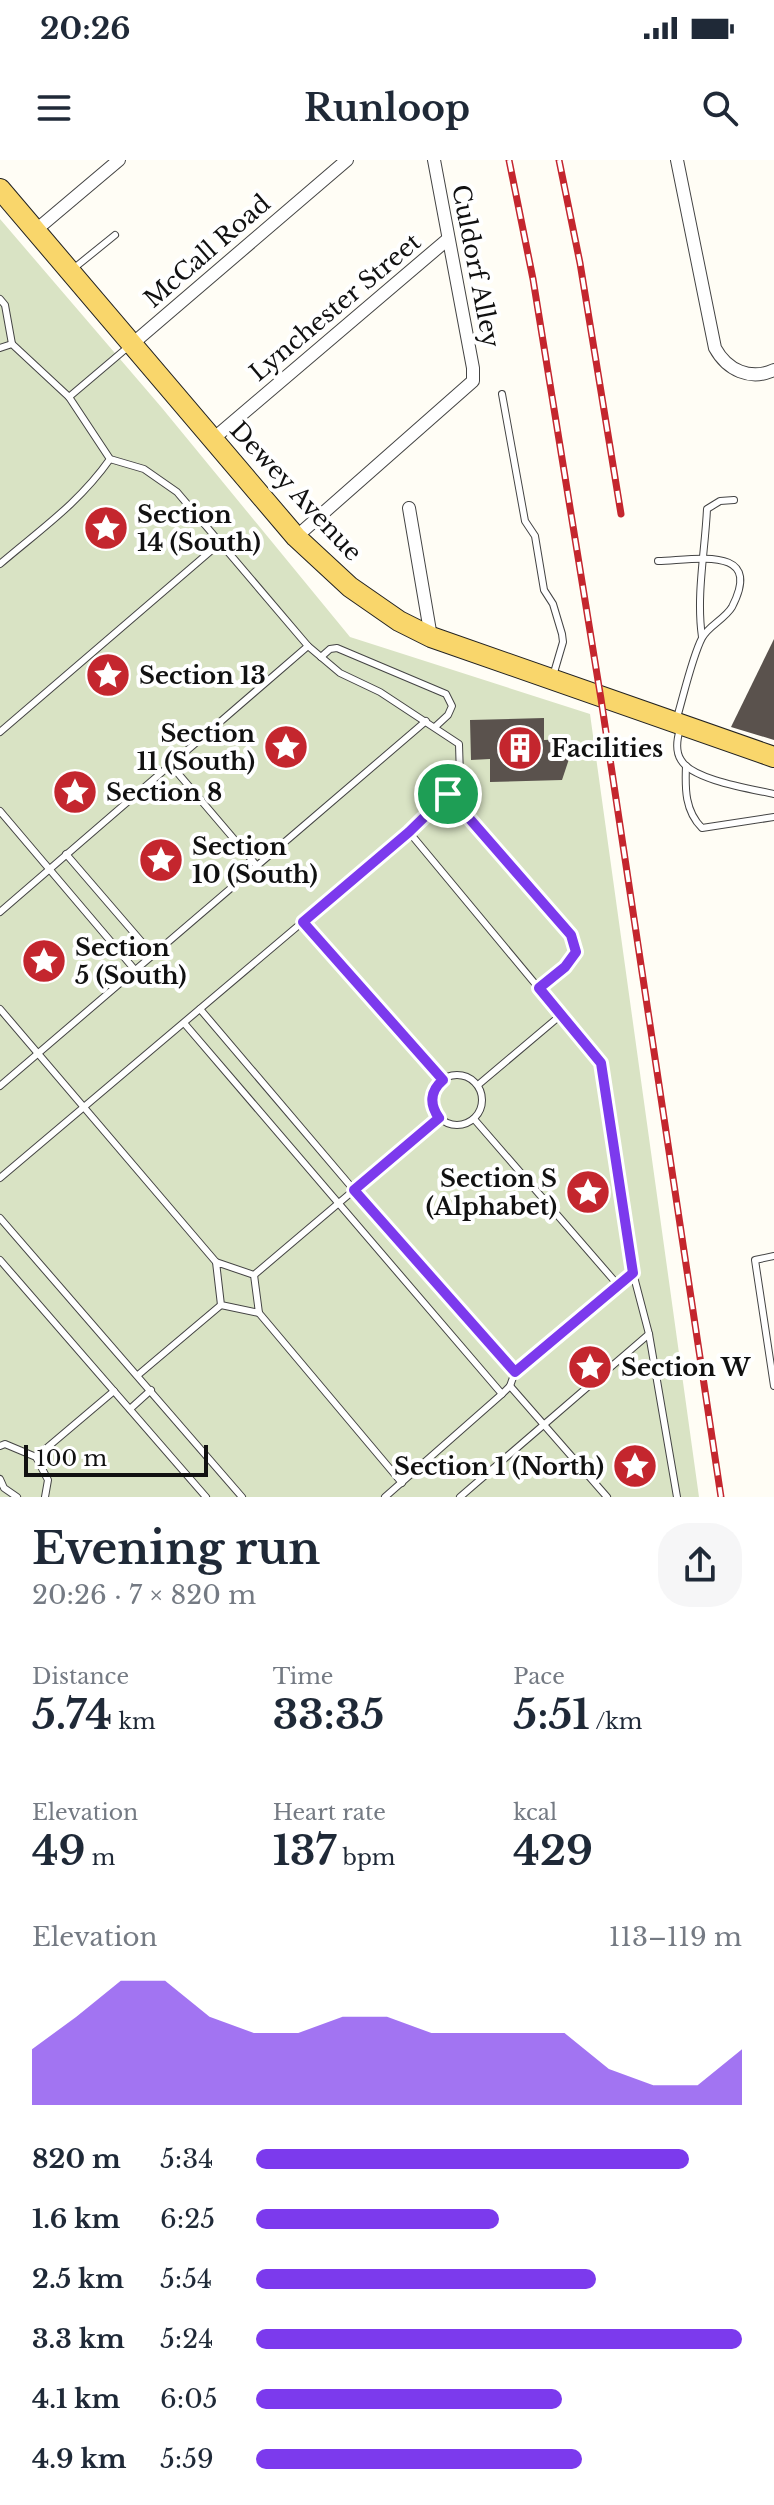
<!DOCTYPE html>
<meta charset="utf-8">
<style>
body{margin:0;font-family:"Libre Baskerville",serif;background:#f6f6f7;color:#1f2937;height:100vh;display:flex;flex-direction:column;font-size:30px;white-space:nowrap}
*{box-sizing:border-box;margin:0}
p{font-size:26px;color:#747a83}
.icon{flex:none;width:44px;height:44px;fill:none;stroke:currentColor;stroke-width:2;stroke-linecap:round;stroke-linejoin:round}
.map{position:relative;height:1337px;overflow:hidden}
.side{display:flex;flex-direction:column;background:#fff;flex:1}
.side>*{flex:none}
.scale{position:absolute;left:24px;bottom:20px;width:184px;box-sizing:border-box;padding-left:8px;border:4px solid #111;border-top:0;font-size:22px;line-height:28px;white-space:nowrap;color:#111;-webkit-text-stroke:6px #fff;paint-order:stroke}
.pin{position:absolute;display:grid;place-items:center;width:68px;height:68px;color:#fff;margin:-34px;border:4px solid #fff;border-radius:50%;box-shadow:0 2px 8px #0007}
.round{display:grid;place-items:center;flex:none;width:84px;height:84px;border-radius:32px;background:#f6f6f7}
.summary{display:flex;align-items:center;justify-content:space-between;height:136px;padding:0 32px}
h1{font-size:44px;font-weight:700;line-height:60px}
.figures{display:grid;grid-template-columns:repeat(3,1fr);gap:12px;height:136px;padding:8px 32px}
.figures div{display:grid;align-content:center}
.figures b{font-size:40px;font-weight:700}
.figures small{font-size:22px;font-weight:400}
.figures p{font-size:22px}
.chart{height:224px;padding:16px 32px}
.chart p{display:flex;justify-content:space-between}
.chart svg{width:100%;height:144px;margin-top:8px;fill:#7c3aed;opacity:.7}
ul{padding:0 32px;list-style:none;font-size:26px}
li{display:grid;grid-template-columns:128px 96px 1fr;align-items:center;height:60px}
li i{height:20px;border-radius:10px;background:#7c3aed}
.status{display:flex;justify-content:space-between;align-items:center;height:56px;padding:0 40px;background:#fff;direction:ltr}
.status svg{height:22px;fill:currentColor}
header{display:flex;justify-content:space-between;align-items:center;height:104px;padding:0 32px;background:#fff;font-size:36px;font-weight:700}
.map>svg:first-child{display:block}
.cemetery{fill:#d9e3c4}
.building{fill:#5a524d}
.lines{fill:none;stroke-linecap:round;stroke-linejoin:round}
.service-casing{stroke:#444;stroke-width:8}
.minor-casing{stroke:#444;stroke-width:14}
.primary-casing{stroke:#222;stroke-width:22}
.service{stroke:#fff;stroke-width:6}
.minor{stroke:#fff;stroke-width:12}
.primary{stroke:#f9d66b;stroke-width:20}
.rail-casing{stroke:#c4262e;stroke-width:7}
.rail{stroke:#fff;stroke-width:4;stroke-dasharray:12;stroke-linecap:butt}
.route-casing{stroke:#fff;stroke-width:16}
.route{stroke:#7c3aed;stroke-width:10}
.labels{text-anchor:middle;dominant-baseline:central;stroke-width:8;stroke-linejoin:round;paint-order:stroke}
.street-label{font-size:24px;fill:#111;stroke:#fff}
.poi-label{font-size:24px;font-weight:bold;fill:#111;stroke:#fff;text-anchor:start}
</style>
<div class="status"><b>20:26</b><svg viewBox="0 0 49 12"><path d="M0 12V9h3v3zM5 12V6h3v6zM10 12V3h3v9zM15 12V0h3v12zM26 1h20v11H26zM47 4h2v5h-2z"/></svg></div>
<header><svg class="icon" aria-label="menu" viewBox="0 0 24 24"><path d="M4 6h16M4 12h16M4 18h16"/></svg>Runloop<svg class="icon" aria-label="search" viewBox="0 0 24 24"><circle cx="10" cy="10" r="6"/><path d="M15 15l6 6"/></svg></header>
<div class="map">
<svg width="774" height="1337" viewBox="0 0 774 1337">
<rect width="100%" height="100%" fill="#fffdf5"/>
<polygon class="cemetery" points="0,59 162,248 350,477 590,554 699,1337 0,1337"/>
<g class="building">
<polygon points="774,479 774,580 731,567"/>
<polygon points="544,558 544,580 569,579 570,596 562,620 490,622 490,599 471,600 470,560"/>
</g>
<g class="lines">
<g class="service-casing">
<g id="service">
<polyline points="73,109 115,75"/>
<polyline points="0,139 5,145 12,184"/>
<polyline points="0,188 12,184 69,237"/>
<polyline points="502,234 525,361 535,376 544,430 553,444 562,474 563,482 553,516"/>
<path d="M658,401c38,-1 106,-16 74,46 -7,12 -24,19 -30,31 -10,19 -19,60 -26,83"/>
<path d="M0,404c41,-35 79,-61 110,-105"/>
<path d="M702,477c-6,-42 3,-85 5,-128l13,-8 14,-1"/>
<polyline points="321,497 330,489 337,488 446,534 452,546 448,555 435,567"/>
<path d="M680,569c-3,10 -5,22 1,31 11,20 71,29 93,34"/>
<polyline points="0,572 220,383"/>
<polyline points="170,604 257,706"/>
<path d="M686,606c-1,23 -1,45 16,62l72,-11"/>
<polyline points="448,634 571,775 576,792 565,807 539,828"/>
<polyline points="0,651 135,810"/>
<polyline points="409,672 601,903 633,1113 649,1174 677,1337"/>
<polyline points="66,694 153,795"/>
<polyline points="0,752 308,486"/>
<polyline points="303,762 443,920"/>
<polyline points="0,849 216,1102"/>
<polyline points="200,849 354,1030 515,1212"/>
<polyline points="184,863 502,1234"/>
<circle cx="457" cy="940" r="25"/>
<polyline points="478,925 561,855"/>
<polyline points="0,926 426,561"/>
<polyline points="474,959 618,1125"/>
<polyline points="0,1018 409,672 448,634 460,617 459,584 380,532 340,513 308,486 177,332 144,309 110,299 69,237 128,187"/>
<polyline points="0,1058 242,1337"/>
<polyline points="774,1096 755,1100 774,1226"/>
<polyline points="0,1100 206,1337"/>
<polygon points="216,1102 254,1115 259,1153 221,1145"/>
<polyline points="254,1115 439,958"/>
<polyline points="259,1153 402,1323"/>
<polyline points="138,1215 221,1145"/>
<polyline points="510,1226 607,1337"/>
<polyline points="130,1249 151,1230"/>
<polyline points="0,1286 5,1284 36,1297 48,1320 45,1337"/>
<polyline points="36,1297 114,1231"/>
<polyline points="0,1319 4,1328 17,1337"/>
<polyline points="385,1337 502,1234 510,1226 515,1212 633,1113"/>
<polyline points="460,1337 649,1174"/>
</g>
</g>
<g class="minor-casing">
<g id="minor">
<path d="M677,0l38,188c12,22 35,33 59,22"/>
<polyline points="36,70 119,0"/>
<polyline points="131,185 347,0"/>
<polyline points="213,279 448,79"/>
<polyline points="409,348 431,477"/>
<polyline points="296,377 473,221 473,208 434,0"/>
</g>
</g>
<g class="primary-casing">
<polyline id="primary" points="0,29 296,377 350,427 399,461 431,477 774,597"/>
</g>
<use href="#service" class="service"/>
<use href="#minor" class="minor"/>
<use href="#primary" class="primary"/>
<g class="rail-casing">
<g id="rail">
<polyline points="509,0 533,119 601,539 721,1337"/>
<polyline points="559,0 580,103 621,354"/>
</g>
</g>
<use href="#rail" class="rail"/>
</g>
<g class="lines">
<g class="route-casing">
<path id="route" d="M448,634l123,141 5,17 -11,15 -26,21 62,75 32,210 -118,99 -161,-182 85,-72c-10,-14 -9,-27 4,-38l-140,-158 106,-90z"/>
</g>
<use href="#route" class="route"/>
</g>
<defs>
<g id="sight-disc" transform="scale(2.3)"><circle r="9.5" fill="#c4262e" stroke="#fff"/><path d="M0-6L1.8-2.2L6-1.7L2.9 1.2L3.7 5.4L0 3.3L-3.7 5.4L-2.9 1.2L-6-1.7L-1.8-2.2Z" fill="#fff"/></g>
<g id="building-disc" transform="scale(2.3)"><circle r="9.5" fill="#c4262e" stroke="#fff"/><path d="M-4-6H4V6H1V3H-1V6H-4ZM-2.5-4.3h1.7v1.8h-1.7ZM.8-4.3h1.7v1.8H.8ZM-2.5-1h1.7V.8h-1.7ZM.8-1h1.7V.8H.8Z" fill="#fff"/></g>
</defs>
<g fill-rule="evenodd">
<use href="#sight-disc" x="106" y="368"/>
<use href="#sight-disc" x="108" y="515"/>
<use href="#sight-disc" x="286" y="587"/>
<use href="#building-disc" x="520" y="588"/>
<use href="#sight-disc" x="75" y="632"/>
<use href="#sight-disc" x="161" y="700"/>
<use href="#sight-disc" x="44" y="801"/>
<use href="#sight-disc" x="588" y="1032"/>
<use href="#sight-disc" x="590" y="1207"/>
<use href="#sight-disc" x="635" y="1306"/>
</g>
<g class="labels">
<g class="street-label">
<text transform="translate(207 91) rotate(-41)">McCall Road</text>
<text transform="translate(476 106) rotate(79)">Culdorf Alley</text>
<text transform="translate(335 147) rotate(-40)">Lynchester Street</text>
<text transform="translate(296 331) rotate(47)">Dewey Avenue</text>
</g>
<g class="poi-label">
<text x="137" y="354">Section<tspan x="137" dy="28">14 (South)</tspan></text>
<text x="139" y="515">Section 13</text>
<text x="255" y="573" text-anchor="end">Section<tspan x="255" dy="28">11 (South)</tspan></text>
<text x="551" y="588">Facilities</text>
<text x="106" y="632">Section 8</text>
<text x="192" y="686">Section<tspan x="192" dy="28">10 (South)</tspan></text>
<text x="75" y="787">Section<tspan x="75" dy="28">5 (South)</tspan></text>
<text x="557" y="1018" text-anchor="end">Section S<tspan x="557" dy="28">(Alphabet)</tspan></text>
<text x="621" y="1207">Section W</text>
<text x="604" y="1306" text-anchor="end">Section 1 (North)</text>
</g>
</g>
</svg>
<div class="scale">100 m</div>
<div class="pin" style="left:448px;top:634px;background:#1e9e55"><svg class="icon" aria-label="arrive" viewBox="0 0 24 24"><path d="M6 21V4h12l-3 4 3 4H6"/></svg></div>
</div>
<section class="side">
<div class="summary"><div><h1>Evening run</h1><p>20:26 · 7 × 820 m</p></div><a class="round"><svg class="icon" aria-label="share" viewBox="0 0 24 24"><path d="M12 15V3M7 8l5-5 5 5M5 13v7h14v-7"/></svg></a></div>
<div class="figures">
<div><p>Distance</p><b>5.74<small> km</small></b></div>
<div><p>Time</p><b>33:35</b></div>
<div><p>Pace</p><b>5:51<small> /km</small></b></div>
</div>
<div class="figures">
<div><p>Elevation</p><b>49<small> m</small></b></div>
<div><p>Heart rate</p><b>137<small> bpm</small></b></div>
<div><p>kcal</p><b>429</b></div>
</div>
<div class="chart"><p><span>Elevation</span>113–119 m</p>
<svg viewBox="0 0 160 44" preserveAspectRatio="none"><path d="M0 44V27L10 17L20 6L30 6L40 17L50 22L60 22L70 17L80 17L90 22L100 22L110 22L120 22L130 33L140 38L150 38L160 27V44z"/></svg>
</div>
<ul>
<li><b>820 m</b>5:34<i style="width:89%"></i></li>
<li><b>1.6 km</b>6:25<i style="width:50%"></i></li>
<li><b>2.5 km</b>5:54<i style="width:70%"></i></li>
<li><b>3.3 km</b>5:24<i style="width:100%"></i></li>
<li><b>4.1 km</b>6:05<i style="width:63%"></i></li>
<li><b>4.9 km</b>5:59<i style="width:67%"></i></li>
</ul>
</section>
